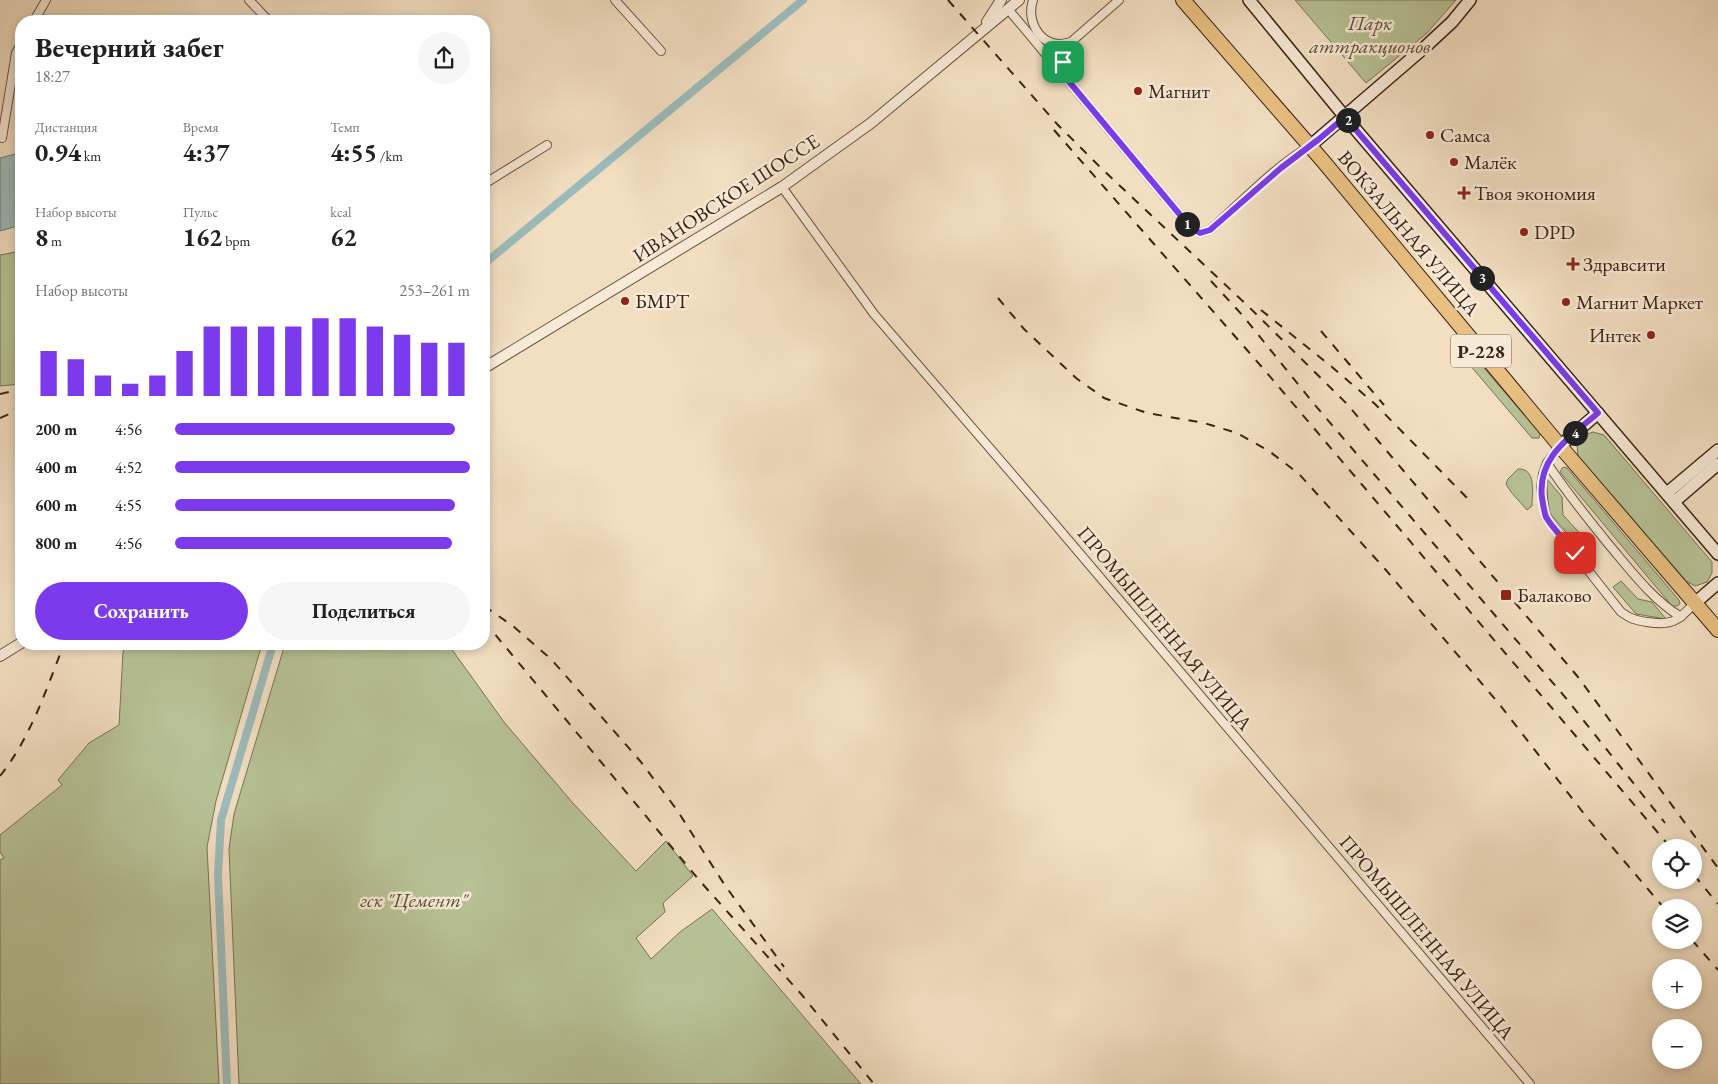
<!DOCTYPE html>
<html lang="ru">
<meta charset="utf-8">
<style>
body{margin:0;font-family:"EB Garamond",serif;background:#f6f6f6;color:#202124;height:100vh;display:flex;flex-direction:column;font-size:19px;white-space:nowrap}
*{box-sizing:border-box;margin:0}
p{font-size:16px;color:#757577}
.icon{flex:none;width:28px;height:28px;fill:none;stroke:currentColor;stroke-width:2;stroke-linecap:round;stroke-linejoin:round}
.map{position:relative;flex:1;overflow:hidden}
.side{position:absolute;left:15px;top:15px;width:475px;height:635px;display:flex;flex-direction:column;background:#fff;border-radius:20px;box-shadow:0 2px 8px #0003}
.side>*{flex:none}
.buttons{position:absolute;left:1652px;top:839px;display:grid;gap:10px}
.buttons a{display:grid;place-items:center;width:50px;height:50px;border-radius:50%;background:#fff;box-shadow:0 2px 8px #0003;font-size:25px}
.pin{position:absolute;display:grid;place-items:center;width:42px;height:42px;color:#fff;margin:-21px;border-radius:10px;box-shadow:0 2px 8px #0006}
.km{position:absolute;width:25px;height:25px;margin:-12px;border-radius:50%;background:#222;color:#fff;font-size:14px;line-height:25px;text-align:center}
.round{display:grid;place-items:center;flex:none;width:52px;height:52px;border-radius:26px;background:#f6f6f6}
.headline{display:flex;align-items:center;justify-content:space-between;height:85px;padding:0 20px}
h1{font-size:28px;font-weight:700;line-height:38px}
.stats{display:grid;grid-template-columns:repeat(3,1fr);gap:8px;height:85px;padding:5px 20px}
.stats div{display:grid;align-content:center}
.stats b{font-size:25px;font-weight:700}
.stats small{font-size:14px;font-weight:400}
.stats p{font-size:14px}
.chart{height:140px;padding:10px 20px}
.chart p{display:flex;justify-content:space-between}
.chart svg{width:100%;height:90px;margin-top:5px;stroke:#7c3aed;stroke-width:6}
.action{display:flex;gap:10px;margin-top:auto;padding:10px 20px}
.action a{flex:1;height:58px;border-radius:30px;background:#7c3aed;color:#fff;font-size:20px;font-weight:700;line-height:58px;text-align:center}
.action a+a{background:#f6f6f6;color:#202124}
ul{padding:0 20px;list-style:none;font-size:16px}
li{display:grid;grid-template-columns:80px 60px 1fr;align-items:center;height:38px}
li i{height:12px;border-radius:6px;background:#7c3aed}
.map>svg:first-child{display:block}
.green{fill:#b7c296;stroke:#787256}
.water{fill:#9dbbbb;stroke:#757e79}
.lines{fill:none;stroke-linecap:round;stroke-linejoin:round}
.canal{stroke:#9dbbbb;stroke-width:8}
.minor-casing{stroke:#685241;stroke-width:10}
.tertiary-casing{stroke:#685241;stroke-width:12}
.secondary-casing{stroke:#3a2316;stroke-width:14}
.trunk-casing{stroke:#3a2316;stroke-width:16}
.minor{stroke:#f7ead7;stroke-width:8}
.tertiary{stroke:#f7ead7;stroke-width:10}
.secondary{stroke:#f7ead7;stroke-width:11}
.trunk{stroke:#e9c081;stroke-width:14}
.rail{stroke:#3a2316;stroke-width:2;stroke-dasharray:9 9;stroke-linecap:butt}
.route-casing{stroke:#fff;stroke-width:10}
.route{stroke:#7c3aed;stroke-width:6}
.poi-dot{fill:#8f2418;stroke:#f7ead7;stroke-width:2}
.labels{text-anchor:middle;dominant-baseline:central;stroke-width:5;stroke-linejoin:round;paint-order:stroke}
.shield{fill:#f7ead7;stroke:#735f50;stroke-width:1}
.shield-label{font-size:19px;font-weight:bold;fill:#3a2316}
.park-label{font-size:20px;font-style:italic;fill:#594b36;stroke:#f7ead7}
.poi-label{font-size:20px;fill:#3a2316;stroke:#f7ead7;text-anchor:start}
.street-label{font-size:20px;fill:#3a2316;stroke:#f7ead7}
</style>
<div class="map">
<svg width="1718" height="1084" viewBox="0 0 1718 1084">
<rect width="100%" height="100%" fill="#f2dfc2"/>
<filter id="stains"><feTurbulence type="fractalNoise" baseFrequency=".004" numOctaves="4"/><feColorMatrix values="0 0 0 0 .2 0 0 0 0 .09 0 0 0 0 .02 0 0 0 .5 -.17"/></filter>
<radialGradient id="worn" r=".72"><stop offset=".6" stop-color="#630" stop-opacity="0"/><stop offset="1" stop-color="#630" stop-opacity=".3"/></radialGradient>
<g class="green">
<polygon points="1295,0 1456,0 1427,33 1366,83"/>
<polygon points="21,251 21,384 0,386 0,255"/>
<polygon points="1458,344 1464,345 1540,433 1539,438 1532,438 1457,350 1456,347"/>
<polygon points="1593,432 1604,435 1712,562 1712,573 1707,582 1695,586 1686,581 1578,456 1577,445 1582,436"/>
<polygon points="1563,467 1567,468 1679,600 1680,604 1677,606 1672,606 1560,472"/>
<path d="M1518,469c19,-1 14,25 14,37l-5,4 -16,-18 -5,-8 2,-5z"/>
<polygon points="1547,479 1562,497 1563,515 1586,540 1578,546 1548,511"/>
<polygon points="1621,581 1638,599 1652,602 1666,619 1636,614 1613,587"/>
<polygon points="126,644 262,644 216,801 207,847 219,1084 0,1084 0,860 4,858 0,852 0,835 62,785 58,780 89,743 119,725 123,652"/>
<polygon points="285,644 448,644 504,722 572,802 636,871 666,841 693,876 663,903 665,912 636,938 651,959 680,932 712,909 861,1084 239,1084 229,849 234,814"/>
</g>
<polygon class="water" points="21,151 21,225 0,231 0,158 19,153"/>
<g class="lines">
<g class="canal">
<polyline points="484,264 803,0"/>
<polyline points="227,1084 218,875 221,820 273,644"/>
</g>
<g class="minor-casing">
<g id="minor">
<polyline points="249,0 269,21"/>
<polyline points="615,0 661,51"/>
<path d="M1033,0c-6,19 4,42 25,44 4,0 9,-1 13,-2"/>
<path d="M1008,9l183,219 9,5 10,-3c32,-28 63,-62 100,-84"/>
<polyline points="34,21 46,0"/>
<polyline points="1061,72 1066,52 1071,42 1119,0"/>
<polyline points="2,138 16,53 21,44"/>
<polyline points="484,184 547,145"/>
<polyline points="782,187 874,314 1031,496 1530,1084"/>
<path d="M1560,446l-13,17 -4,11 -2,14 5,29 75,95c10,7 14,8 26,10 26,4 30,-1 48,-19"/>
<path d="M1547,463c19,29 41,56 63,83 21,25 43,54 71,71"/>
</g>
</g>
<g class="tertiary-casing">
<g id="tertiary">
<polyline points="987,22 1001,0"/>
<polyline points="484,368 782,187 871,123 1019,0"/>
<polyline points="0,656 21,643"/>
</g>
</g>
<g class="secondary-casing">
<g id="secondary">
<polyline points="1249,0 1345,117 1718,554"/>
<polyline points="1310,146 1425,47 1452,22 1470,0"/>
<polyline points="1560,446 1598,413"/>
<polyline points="1667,493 1718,450"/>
<polyline points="1674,502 1718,464"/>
<polyline points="1695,603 1718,583"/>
</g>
</g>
<g class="trunk-casing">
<polyline id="trunk" points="1183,0 1323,161 1560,446 1718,630"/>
</g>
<use href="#minor" class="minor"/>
<use href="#tertiary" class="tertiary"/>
<use href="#secondary" class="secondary"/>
<use href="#trunk" class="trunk"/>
<g class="rail">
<polyline points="948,0 1057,124 1102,169 1249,307 1347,404 1578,677 1718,868"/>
<polyline points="1054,130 1261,366 1671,848"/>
<polyline points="1211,281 1244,317 1314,404 1565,697 1665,823"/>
<polyline points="998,298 1024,329 1076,378 1104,398 1147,413 1204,423 1237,433 1269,451 1299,474 1385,569 1500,705 1585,815 1664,908"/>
<polyline points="1261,310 1332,367 1375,404 1472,503"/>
<polyline points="1321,331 1384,405"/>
<polyline points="0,394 21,389"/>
<polyline points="0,418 21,409"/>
<polyline points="484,606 513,626 552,660 641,762 677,810 724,884 784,967"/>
<polyline points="484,621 699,880 802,995 874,1084"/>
<path d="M0,776c31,-39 46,-86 64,-132"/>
<polyline points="1694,875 1718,904"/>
<polyline points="1692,940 1718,970"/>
</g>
</g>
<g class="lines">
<g class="route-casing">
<path id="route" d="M1063,62l-2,10 130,156 9,5 10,-3 71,-62 38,-29 26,-22 253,296c-28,24 -61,44 -56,85 1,6 2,13 4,19 7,12 20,24 29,36"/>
</g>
<use href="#route" class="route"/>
</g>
<g class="poi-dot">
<circle cx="1138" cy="91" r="5"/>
<circle cx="1430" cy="135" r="5"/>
<circle cx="1454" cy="162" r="5"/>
<path d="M1461.5 185.5h5v5h5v5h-5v5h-5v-5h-5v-5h5z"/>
<circle cx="1524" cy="232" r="5"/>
<path d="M1570.5 256.5h5v5h5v5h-5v5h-5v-5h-5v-5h5z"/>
<circle cx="625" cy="301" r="5"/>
<circle cx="1566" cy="302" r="5"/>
<circle cx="1651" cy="335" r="5"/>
<rect x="1500" y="589" width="12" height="12" rx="2.5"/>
</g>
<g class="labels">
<rect class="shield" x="1451" y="334.5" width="60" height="33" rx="4"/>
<g class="shield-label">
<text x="1481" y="351">Р-228</text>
</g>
<g class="park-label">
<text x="1370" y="23">Парк<tspan x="1370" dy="23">аттракционов</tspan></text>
<text x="414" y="900">гск "Цемент"</text>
</g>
<g class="poi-label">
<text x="1148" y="91">Магнит</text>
<text x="1440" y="135">Самса</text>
<text x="1464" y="162">Малёк</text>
<text x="1474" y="193">Твоя экономия</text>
<text x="1534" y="232">DPD</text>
<text x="1583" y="264">Здравсити</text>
<text x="635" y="301">БМРТ</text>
<text x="1576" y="302">Магнит Маркет</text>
<text x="1641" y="335" text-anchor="end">Интек</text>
<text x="1517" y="595">Балаково</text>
</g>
<g class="street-label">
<text transform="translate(726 198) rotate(-33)">ИВАНОВСКОЕ ШОССЕ</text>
<text transform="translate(1409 233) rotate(50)">ВОКЗАЛЬНАЯ УЛИЦА</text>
<text transform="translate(1165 628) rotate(50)">ПРОМЫШЛЕННАЯ УЛИЦА</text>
<text transform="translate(1427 937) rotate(50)">ПРОМЫШЛЕННАЯ УЛИЦА</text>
</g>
</g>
<rect width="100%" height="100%" filter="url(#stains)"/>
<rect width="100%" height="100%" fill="url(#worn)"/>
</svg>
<div class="buttons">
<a><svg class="icon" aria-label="locate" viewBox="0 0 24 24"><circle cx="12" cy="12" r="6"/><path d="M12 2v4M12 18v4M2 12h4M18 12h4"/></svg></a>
<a><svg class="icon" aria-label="layers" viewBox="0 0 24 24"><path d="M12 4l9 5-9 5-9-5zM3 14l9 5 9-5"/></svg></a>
<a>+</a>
<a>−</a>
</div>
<div class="pin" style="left:1063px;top:62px;background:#1e9e55"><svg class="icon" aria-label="arrive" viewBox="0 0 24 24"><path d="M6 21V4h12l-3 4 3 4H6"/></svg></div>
<div class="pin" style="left:1575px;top:553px;background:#d93025"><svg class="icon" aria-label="check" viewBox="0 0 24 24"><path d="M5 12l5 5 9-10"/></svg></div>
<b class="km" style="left:1187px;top:224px">1</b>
<b class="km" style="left:1348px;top:120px">2</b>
<b class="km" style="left:1482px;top:278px">3</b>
<b class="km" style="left:1575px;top:433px">4</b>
<section class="side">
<div class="headline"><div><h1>Вечерний забег</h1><p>18:27</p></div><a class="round"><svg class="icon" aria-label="share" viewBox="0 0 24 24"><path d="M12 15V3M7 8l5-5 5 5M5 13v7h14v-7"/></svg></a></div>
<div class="stats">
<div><p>Дистанция</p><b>0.94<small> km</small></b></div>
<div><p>Время</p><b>4:37</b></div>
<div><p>Темп</p><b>4:55<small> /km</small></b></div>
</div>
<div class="stats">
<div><p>Набор высоты</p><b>8<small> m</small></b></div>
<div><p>Пульс</p><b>162<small> bpm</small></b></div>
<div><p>kcal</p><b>62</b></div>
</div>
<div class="chart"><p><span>Набор высоты</span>253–261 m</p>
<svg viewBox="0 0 160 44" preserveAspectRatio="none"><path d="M5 44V22M15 44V26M25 44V34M35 44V38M45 44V34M55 44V22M65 44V10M75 44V10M85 44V10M95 44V10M105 44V6M115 44V6M125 44V10M135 44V14M145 44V18M155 44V18"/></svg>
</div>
<ul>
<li><b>200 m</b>4:56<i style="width:95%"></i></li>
<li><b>400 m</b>4:52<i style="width:100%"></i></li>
<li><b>600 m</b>4:55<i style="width:95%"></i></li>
<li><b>800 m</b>4:56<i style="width:94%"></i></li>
</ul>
<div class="action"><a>Сохранить</a><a>Поделиться</a></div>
</section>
</div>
